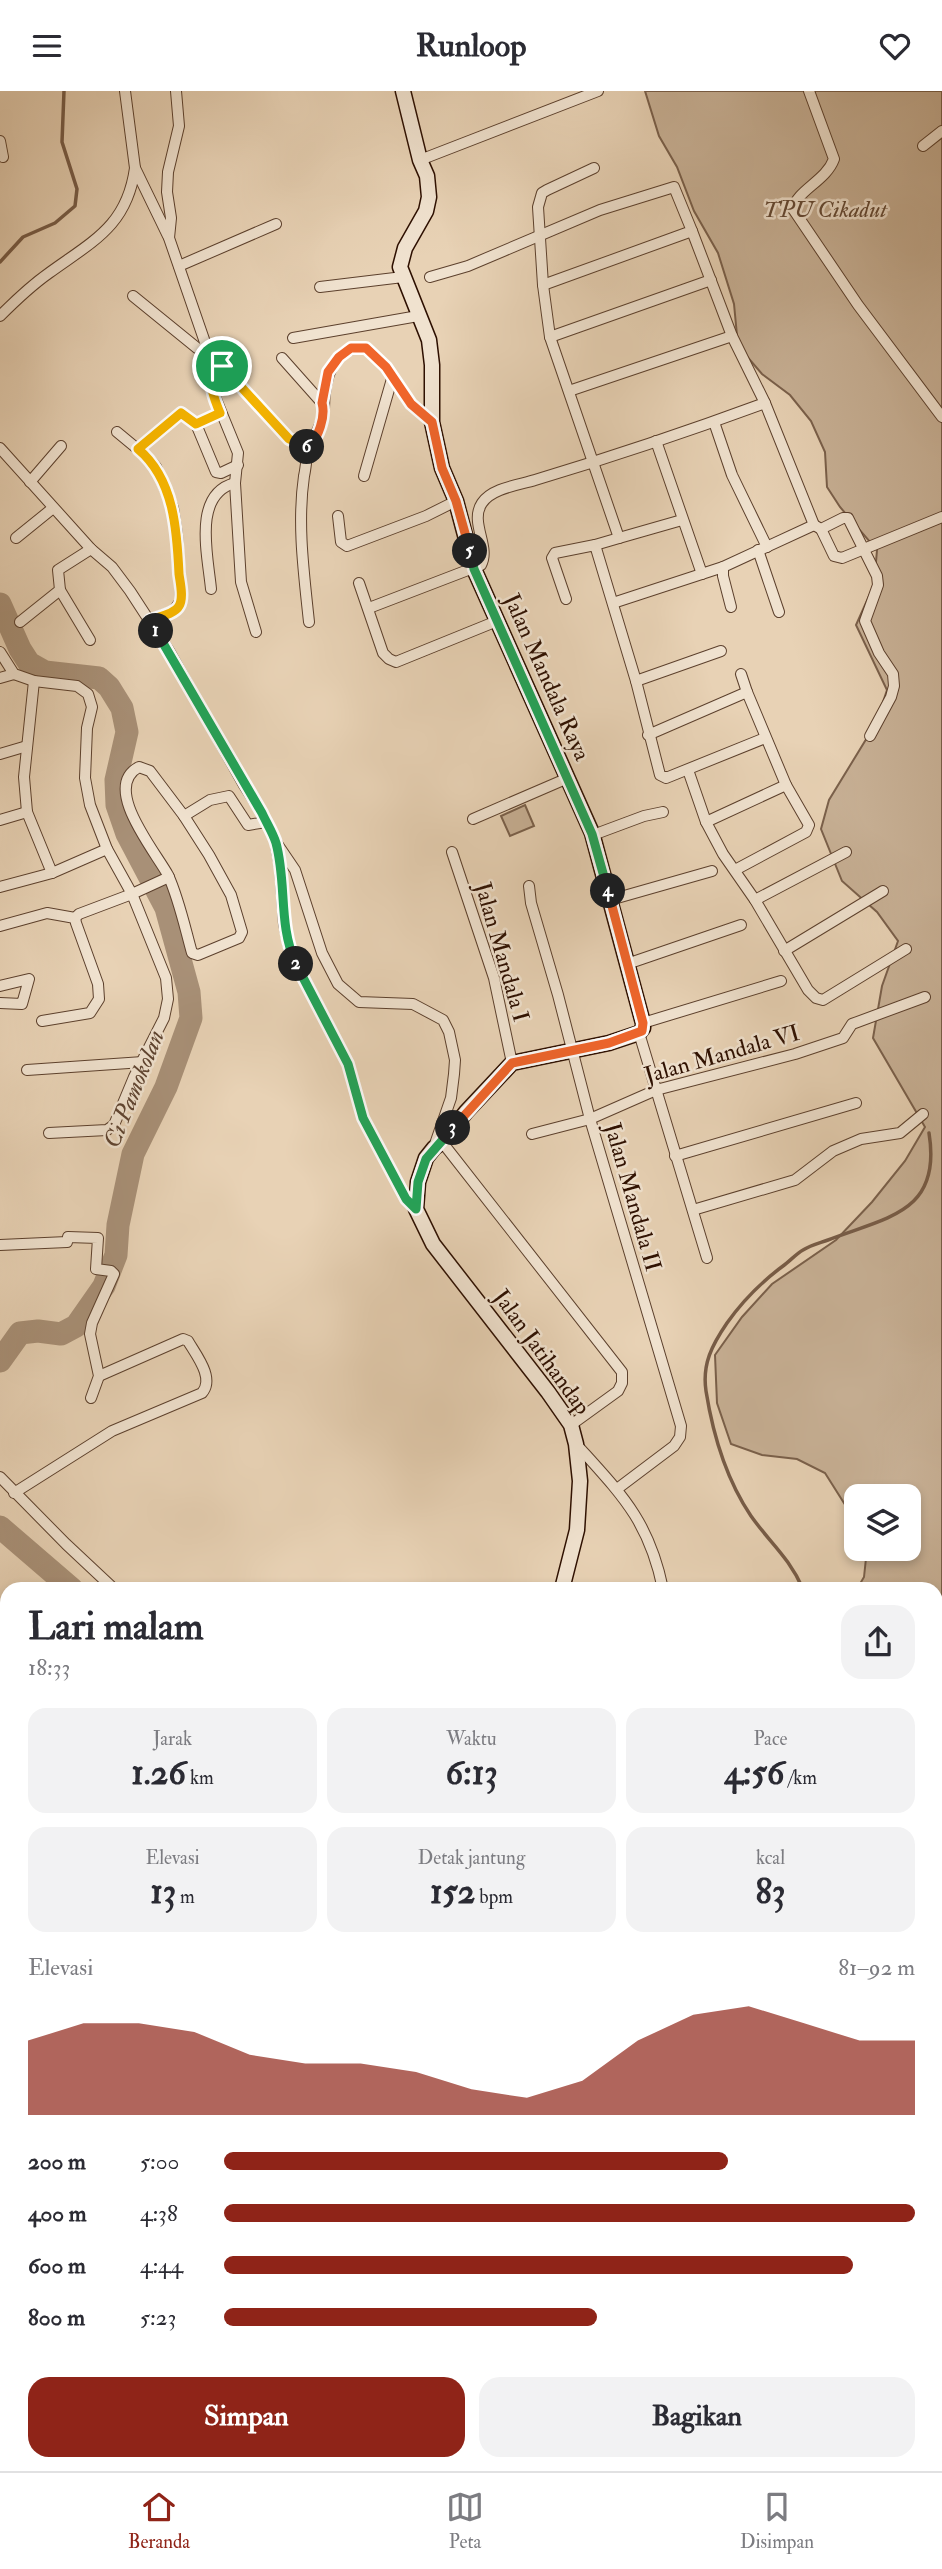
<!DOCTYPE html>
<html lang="id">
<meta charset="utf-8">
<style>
body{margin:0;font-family:"IM FELL Double Pica",serif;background:#f2f2f3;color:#2b2b33;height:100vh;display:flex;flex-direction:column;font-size:26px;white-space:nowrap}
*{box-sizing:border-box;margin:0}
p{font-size:23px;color:#7c7c81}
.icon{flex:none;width:38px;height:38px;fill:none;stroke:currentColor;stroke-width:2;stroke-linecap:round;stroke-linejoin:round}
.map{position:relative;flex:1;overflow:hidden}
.drawer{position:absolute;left:0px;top:1491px;width:943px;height:889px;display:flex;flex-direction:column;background:#fff;border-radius:21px 21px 0 0;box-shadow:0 4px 10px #0003}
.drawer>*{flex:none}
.tools{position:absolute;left:844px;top:1393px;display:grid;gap:14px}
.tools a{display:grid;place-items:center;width:77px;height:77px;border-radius:14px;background:#fff;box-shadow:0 4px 10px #0003;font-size:35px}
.pin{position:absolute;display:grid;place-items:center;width:60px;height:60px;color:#fff;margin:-30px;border:4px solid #fff;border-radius:50%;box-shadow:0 2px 7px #0007}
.km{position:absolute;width:35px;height:35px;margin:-18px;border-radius:50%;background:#222;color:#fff;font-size:19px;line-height:35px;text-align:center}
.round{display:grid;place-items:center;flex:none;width:74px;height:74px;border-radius:21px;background:#f2f2f3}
.summary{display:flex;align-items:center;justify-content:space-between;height:119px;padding:0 28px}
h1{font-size:38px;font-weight:800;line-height:52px}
.stats{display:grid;grid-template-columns:repeat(3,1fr);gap:10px;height:119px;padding:7px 28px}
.stats div{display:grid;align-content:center;border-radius:18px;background:#f2f2f3;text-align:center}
.stats b{font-size:35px;font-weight:800}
.stats small{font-size:19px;font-weight:400}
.stats p{font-size:19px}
.chart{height:196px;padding:14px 28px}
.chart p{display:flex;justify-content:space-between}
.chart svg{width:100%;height:126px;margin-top:7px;fill:#8f2418;opacity:.7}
.cta{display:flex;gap:14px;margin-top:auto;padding:14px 28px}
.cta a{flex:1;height:80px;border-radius:21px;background:#8f2418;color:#fff;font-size:28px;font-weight:800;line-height:80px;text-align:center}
.cta a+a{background:#f2f2f3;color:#2b2b33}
ul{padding:0 28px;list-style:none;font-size:23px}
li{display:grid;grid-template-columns:112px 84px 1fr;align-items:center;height:52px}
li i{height:18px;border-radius:9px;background:#8f2418}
header{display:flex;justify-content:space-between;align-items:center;height:91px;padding:0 28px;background:#fff;font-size:32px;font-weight:800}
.tabs{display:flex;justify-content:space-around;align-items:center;height:98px;border-top:2px solid #e1e1e2;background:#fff;font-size:19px;color:#7c7c81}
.tabs a{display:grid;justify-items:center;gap:4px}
.tabs .active{color:#8f2418}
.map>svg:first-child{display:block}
.green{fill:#c8b196;stroke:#7a604b;stroke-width:2}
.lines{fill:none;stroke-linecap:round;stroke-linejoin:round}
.stream{stroke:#775c47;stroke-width:3.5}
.river{stroke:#a89077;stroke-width:23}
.street-casing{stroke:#5c402d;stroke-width:12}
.secondary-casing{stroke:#2d0f00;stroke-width:17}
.street{stroke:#f0e2cf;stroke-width:10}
.secondary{stroke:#f0e2cf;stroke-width:14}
.split-1-casing{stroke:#fff;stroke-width:14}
.split-2-casing{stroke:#fff;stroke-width:14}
.split-3-casing{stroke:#fff;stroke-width:14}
.split-4-casing{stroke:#fff;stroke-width:14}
.split-5-casing{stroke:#fff;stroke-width:14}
.split-6-casing{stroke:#fff;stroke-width:14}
.split-7-casing{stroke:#fff;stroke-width:14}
.split-1{stroke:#f5b400;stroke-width:9}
.split-2{stroke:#22a559;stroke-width:9}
.split-3{stroke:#22a559;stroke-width:9}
.split-4{stroke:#f0652b;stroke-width:9}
.split-5{stroke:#22a559;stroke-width:9}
.split-6{stroke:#f0652b;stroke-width:9}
.split-7{stroke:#f5b400;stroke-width:9}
.labels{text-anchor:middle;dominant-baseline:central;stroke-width:5;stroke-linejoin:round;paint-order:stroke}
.park-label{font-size:23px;font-style:italic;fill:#634834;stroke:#f0e2cf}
.street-label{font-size:23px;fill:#2d0f00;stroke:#f0e2cf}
.water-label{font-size:24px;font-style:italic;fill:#5e4330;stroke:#f0e2cf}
</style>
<header><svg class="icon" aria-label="menu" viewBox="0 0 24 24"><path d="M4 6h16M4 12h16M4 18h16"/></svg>Runloop<svg class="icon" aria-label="heart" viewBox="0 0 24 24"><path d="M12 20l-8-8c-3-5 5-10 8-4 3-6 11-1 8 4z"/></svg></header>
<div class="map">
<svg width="942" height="2380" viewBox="0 0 942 2380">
<rect width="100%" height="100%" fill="#e8d2b5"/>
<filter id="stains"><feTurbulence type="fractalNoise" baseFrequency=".00286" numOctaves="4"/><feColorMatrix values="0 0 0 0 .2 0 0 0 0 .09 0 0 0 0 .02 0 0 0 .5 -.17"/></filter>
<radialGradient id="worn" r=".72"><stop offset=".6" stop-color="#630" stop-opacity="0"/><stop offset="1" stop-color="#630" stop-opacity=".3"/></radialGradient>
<g class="green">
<polygon points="645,0 942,0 942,1706 936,1704 936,1498 857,1498 864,1486 867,1458 908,1458 908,1405 856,1405 856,1431 825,1382 797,1368 762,1364 731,1353 717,1312 715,1264 742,1226 772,1193 836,1149 872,1111 905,1070 925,1036 873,947 882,895 898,850 877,821 842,790 821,738 829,709 876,632 887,599 856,534 874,494 877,459 840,416 827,396 825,361 811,330 790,304 762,283 738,255 734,213 718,162 694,120 677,76 659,45"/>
<polygon points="525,714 534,735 510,745 501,725"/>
</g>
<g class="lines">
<g class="stream">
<polyline points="0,171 23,146 55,132 75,115 77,98 62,51 64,0"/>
<path d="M803,1498c-14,-32 -33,-46 -52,-73 -25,-37 -38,-81 -45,-125 -4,-27 6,-46 21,-68 17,-24 33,-40 56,-57 7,-5 13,-12 20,-16 8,-5 17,-7 25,-10 59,-23 114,-27 101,-107"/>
</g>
<g class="river">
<polyline points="0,513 20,558 29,572 45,581 99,587 109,596 122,617 127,641 116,689 117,714 127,743 166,817 189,901 191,927 166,996 133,1063 118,1134 116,1164 104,1195 76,1235 61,1243 38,1240 20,1242 0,1270"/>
<polyline points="0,1436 72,1498"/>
<polyline points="492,2380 494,2373"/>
</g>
<g class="street-casing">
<g id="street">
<polyline points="125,0 135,77 168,145"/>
<polyline points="176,0 179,35 168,81 167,101 171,127 169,147 208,260 289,348 309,357"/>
<path d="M809,0l25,68c-8,22 -37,31 -41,50l65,96 84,112"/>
<polyline points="0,50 3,66"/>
<polyline points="923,55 942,40"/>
<polyline points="420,69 598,0"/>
<polyline points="594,77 547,99 542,102 538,116 543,194 550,246 619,447 595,454"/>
<polyline points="179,175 276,133"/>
<polyline points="430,186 468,175 600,119 674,96 692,140 543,194"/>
<polyline points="320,196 403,186"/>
<polyline points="133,205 197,257 208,260"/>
<path d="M0,225c15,-15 32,-31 49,-43 44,-32 78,-47 86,-105"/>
<polyline points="550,246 711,189"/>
<polyline points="293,247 418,225"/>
<polyline points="282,267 322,312"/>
<polyline points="222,275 214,284 211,296 238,362 235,392 241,491 256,541"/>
<polyline points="569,300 732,245"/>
<polyline points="714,331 732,384 767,456"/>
<polyline points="196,333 216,381 221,382 238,374"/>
<polyline points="117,341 146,365 156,376 173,417 177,443 181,509 174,520 150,529"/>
<polyline points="656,350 702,483"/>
<polyline points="0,357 91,458 112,476 130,500 169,560 244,694 262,722 276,751 295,779 322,862 338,893 359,911 413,913 443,929 449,941 455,969 454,983 451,1007 435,1053"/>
<polyline points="138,358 181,322 196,333 220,322"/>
<polyline points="364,385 392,288"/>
<polyline points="30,391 61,355"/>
<polyline points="338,425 341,451 347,455 426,425 456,410"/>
<polyline points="814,434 821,438 843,427 848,427 877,485 878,494 865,530 879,562 893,583 894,595 891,606 870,645"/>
<polyline points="821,438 834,465 842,467 942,426"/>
<polyline points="16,447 53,417"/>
<polyline points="619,447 682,429"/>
<polyline points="758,459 779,521"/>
<polyline points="723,476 723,485 731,516"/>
<polyline points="359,492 383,562 389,568 396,571 497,530"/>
<path d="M211,498c-3,-33 -19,-95 24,-106"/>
<polyline points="60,499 90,549"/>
<polyline points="566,508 552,467 555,462 595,454 636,590 660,684 666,687 765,647"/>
<polyline points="613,512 723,476 814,434 765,312 732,245 692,140"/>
<path d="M369,517l112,-43c10,-18 -12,-43 1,-62 10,-15 37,-18 53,-23 77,-23 154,-49 230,-77"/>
<polyline points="20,531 60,499 58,479 91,458"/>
<path d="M309,531c-5,-48 -12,-98 -5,-146 2,-8 2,-19 5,-27 4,-12 14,-24 15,-40 0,-26 7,-65 42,-61l20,19 25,37 21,18"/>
<polyline points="0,561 14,583 34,590 77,595 88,603 92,616 87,637 85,687 90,714 107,758 132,803 166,887 168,908 164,927 134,986 114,1034 107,1039 49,1042"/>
<polyline points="741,583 747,601"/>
<polyline points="0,587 14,583"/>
<polyline points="34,590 24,686 27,721 52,782"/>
<polyline points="636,590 721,560"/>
<polyline points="648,644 747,601 786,694 809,734 806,741 735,779"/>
<polyline points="0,663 27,655"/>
<path d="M139,676l11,4 34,45 25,39 22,40 11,37 -3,6 -41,17 -6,-2c-7,-25 -13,-54 -24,-78 -13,-24 -67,-88 -29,-108z"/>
<polyline points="688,679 706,731 723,763 755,809 808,899 816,907 823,909 906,858"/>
<polyline points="184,725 210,709 229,705 248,734 266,731"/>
<polyline points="473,728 568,687"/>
<polyline points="0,729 27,721"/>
<polyline points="706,731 786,694"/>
<polyline points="593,744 644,725 663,721"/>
<polyline points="276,755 280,776 284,833 290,860 348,973 363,1027 406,1108 416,1118"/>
<polyline points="452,761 494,887 512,972"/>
<polyline points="529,795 531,812 558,904 590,1028 681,1335 680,1346 674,1355 617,1398"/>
<polyline points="0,796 52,782 107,758"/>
<polyline points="610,809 712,780"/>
<polyline points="755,809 846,761"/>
<polyline points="0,835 47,822 75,827"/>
<polyline points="784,860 883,800"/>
<polyline points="627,873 741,834"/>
<polyline points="0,895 29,888 22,913 0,912"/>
<polyline points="42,930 90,922 99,908 98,893 76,832 75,827 79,823 132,803 169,786"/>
<polyline points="643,932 781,890"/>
<polyline points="639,942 707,1167"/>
<polyline points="27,979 143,971"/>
<polyline points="532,1043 590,1028 656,999 795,963 843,947 852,933 925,906"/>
<polyline points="442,1051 622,1281 622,1292 618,1300 571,1334"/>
<polyline points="675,1065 856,1012"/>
<polyline points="693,1119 795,1089 833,1060 861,1048 900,1042 923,1023"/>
<polyline points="0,1154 67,1151 68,1146 98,1147 96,1178 111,1180 114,1183 92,1232 90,1243 99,1285 91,1307"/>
<path d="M577,1354c45,50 72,76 86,144"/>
<polyline points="0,1386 66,1453 114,1498"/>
<path d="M14,1402l98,-62 90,-38c13,-15 -6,-38 -14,-52l-5,-2 -84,37"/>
<polyline points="769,1498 770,1498"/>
<polyline points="0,1661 7,1659"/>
<polyline points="0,1763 7,1761"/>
<polyline points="0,1815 7,1814"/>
<polyline points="0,1862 7,1860"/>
<polyline points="0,1913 7,1911"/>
<polyline points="936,1973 942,1978"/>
<polyline points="0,2071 7,2069"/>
<polyline points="936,2156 942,2154"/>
<polyline points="936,2297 942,2326"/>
<polyline points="162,2373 164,2380"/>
<polyline points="275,2373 276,2380"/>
<polyline points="739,2373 749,2376 756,2373"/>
<polyline points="184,2380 206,2373"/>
<polyline points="459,2380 465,2373"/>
</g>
</g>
<g class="secondary-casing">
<g id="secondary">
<polyline points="403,0 420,69 427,85 429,106 426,120 405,157 400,176 429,249 432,274 432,331 442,377 456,410 474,478 592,742 643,932 643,937 639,942 609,952 512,972 466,1021 442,1051 434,1057 426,1067 418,1091 416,1118 433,1153 548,1301 571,1334 576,1353 580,1390 577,1439 562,1498"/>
<polyline points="635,2380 635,2373"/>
</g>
</g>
<use href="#street" class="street"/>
<use href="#secondary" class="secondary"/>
</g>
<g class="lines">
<g class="split-1-casing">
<path id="split-1" d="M156,540l-6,-11c8,-3 25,-6 29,-14 5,-8 1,-24 0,-32 -2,-44 -5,-95 -41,-125l43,-36 15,11 24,-11c-7,-18 -15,-32 2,-47"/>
</g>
<g class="split-2-casing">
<path id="split-2" d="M156,540l106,182c4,9 11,20 14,30 11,41 2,82 20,121"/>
</g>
<g class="split-3-casing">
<polyline id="split-3" points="296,873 348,973 363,1027 406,1108 416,1118 418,1091 426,1068 453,1037"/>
</g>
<g class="split-4-casing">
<polyline id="split-4" points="453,1037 512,972 609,952 642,940 643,932 608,800"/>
</g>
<g class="split-5-casing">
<polyline id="split-5" points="470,460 474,478 592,743 608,800"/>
</g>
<g class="split-6-casing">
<path id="split-6" d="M307,356l2,1c9,-11 17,-31 13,-45l6,-31 11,-15 12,-9h15l20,19 25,37 21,18 10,46 14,33 14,50"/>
</g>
<g class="split-7-casing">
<polyline id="split-7" points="222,275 289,348 307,356"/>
</g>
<use href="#split-1" class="split-1"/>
<use href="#split-2" class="split-2"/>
<use href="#split-3" class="split-3"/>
<use href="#split-4" class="split-4"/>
<use href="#split-5" class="split-5"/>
<use href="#split-6" class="split-6"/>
<use href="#split-7" class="split-7"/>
</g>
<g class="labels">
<g class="park-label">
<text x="825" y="118">TPU Cikadut</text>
</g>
<g class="street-label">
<text transform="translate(547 586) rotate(66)">Jalan Mandala Raya</text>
<text transform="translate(502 861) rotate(74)">Jalan Mandala I</text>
<text transform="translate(722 963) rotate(-16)">Jalan Mandala VI</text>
<text transform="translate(633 1106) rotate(74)">Jalan Mandala II</text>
<text transform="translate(542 1261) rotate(54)">Jalan Jatihandap</text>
</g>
<g class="water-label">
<text transform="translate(134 998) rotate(-68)">Ci Pamokolan</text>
</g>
</g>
<rect width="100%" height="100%" filter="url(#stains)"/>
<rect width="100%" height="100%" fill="url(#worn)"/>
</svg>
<div class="tools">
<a><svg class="icon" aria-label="layers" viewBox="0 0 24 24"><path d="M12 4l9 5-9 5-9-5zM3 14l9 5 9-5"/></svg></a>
</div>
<div class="pin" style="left:222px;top:275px;background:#1e9e55"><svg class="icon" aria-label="arrive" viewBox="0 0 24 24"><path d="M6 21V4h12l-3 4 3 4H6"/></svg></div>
<b class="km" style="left:156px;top:540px">1</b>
<b class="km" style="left:296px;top:873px">2</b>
<b class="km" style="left:453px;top:1037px">3</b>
<b class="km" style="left:608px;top:800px">4</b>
<b class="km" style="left:470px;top:460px">5</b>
<b class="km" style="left:307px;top:356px">6</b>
<section class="drawer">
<div class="summary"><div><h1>Lari malam</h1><p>18:33</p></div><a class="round"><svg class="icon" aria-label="share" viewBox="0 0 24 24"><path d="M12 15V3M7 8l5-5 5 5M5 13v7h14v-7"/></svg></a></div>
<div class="stats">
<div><p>Jarak</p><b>1.26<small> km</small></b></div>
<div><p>Waktu</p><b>6:13</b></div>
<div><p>Pace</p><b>4:56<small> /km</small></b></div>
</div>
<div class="stats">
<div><p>Elevasi</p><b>13<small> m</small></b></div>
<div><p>Detak jantung</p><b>152<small> bpm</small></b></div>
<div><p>kcal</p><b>83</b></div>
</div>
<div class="chart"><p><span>Elevasi</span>81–92 m</p>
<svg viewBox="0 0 160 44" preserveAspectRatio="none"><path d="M0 44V18L10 12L20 12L30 15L40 23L50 26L60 26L70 29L80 35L90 38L100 32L110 18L120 9L130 6L140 12L150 18L160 18V44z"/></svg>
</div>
<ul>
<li><b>200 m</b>5:00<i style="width:73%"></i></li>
<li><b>400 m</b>4:38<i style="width:100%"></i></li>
<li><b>600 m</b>4:44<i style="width:91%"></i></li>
<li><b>800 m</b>5:23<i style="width:54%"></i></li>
</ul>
<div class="cta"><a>Simpan</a><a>Bagikan</a></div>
</section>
</div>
<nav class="tabs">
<a class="active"><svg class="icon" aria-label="home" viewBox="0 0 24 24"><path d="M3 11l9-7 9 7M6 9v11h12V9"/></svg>Beranda</a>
<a><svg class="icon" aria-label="map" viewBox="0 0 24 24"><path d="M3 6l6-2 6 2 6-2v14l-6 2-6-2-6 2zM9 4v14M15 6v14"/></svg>Peta</a>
<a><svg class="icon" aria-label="saved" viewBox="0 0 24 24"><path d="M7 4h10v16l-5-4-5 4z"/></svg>Disimpan</a>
</nav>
